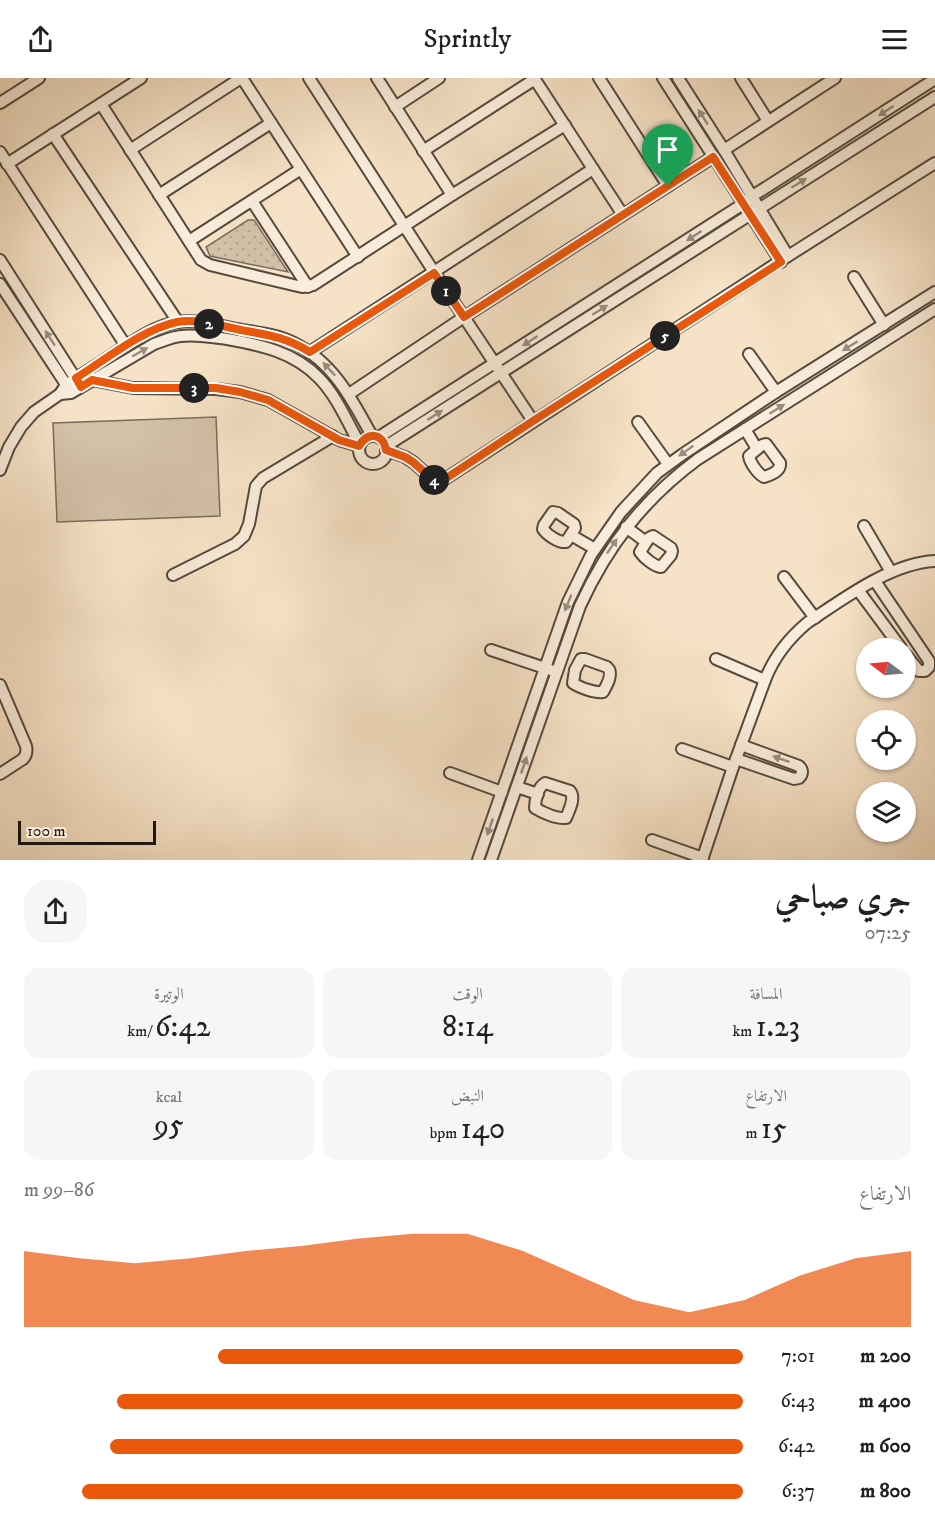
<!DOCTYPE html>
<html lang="ar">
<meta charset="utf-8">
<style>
body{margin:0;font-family:"IM FELL DW Pica",Amiri,serif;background:#f6f6f6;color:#202124;direction:rtl;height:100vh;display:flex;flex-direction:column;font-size:22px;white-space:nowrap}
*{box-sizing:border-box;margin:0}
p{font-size:20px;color:#757577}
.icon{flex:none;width:33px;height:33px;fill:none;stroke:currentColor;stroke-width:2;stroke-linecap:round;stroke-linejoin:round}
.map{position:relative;height:782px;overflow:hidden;direction:ltr}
.details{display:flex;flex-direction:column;background:#fff;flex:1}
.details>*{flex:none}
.needle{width:39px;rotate:286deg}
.buttons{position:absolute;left:856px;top:560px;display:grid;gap:12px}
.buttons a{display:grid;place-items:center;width:60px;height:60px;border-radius:50%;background:#fff;box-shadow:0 2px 4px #0004;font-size:30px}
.scale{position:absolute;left:18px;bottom:15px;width:138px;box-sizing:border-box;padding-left:6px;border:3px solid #21180f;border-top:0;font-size:16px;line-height:21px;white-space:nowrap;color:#21180f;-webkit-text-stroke:4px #f9ecda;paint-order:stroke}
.pin{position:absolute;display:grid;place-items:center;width:51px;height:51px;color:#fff;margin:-62px -26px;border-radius:50% 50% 50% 0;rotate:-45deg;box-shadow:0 0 6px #0007}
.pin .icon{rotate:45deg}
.km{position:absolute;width:30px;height:30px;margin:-15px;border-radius:50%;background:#222;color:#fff;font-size:16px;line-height:30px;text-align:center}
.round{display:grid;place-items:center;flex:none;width:63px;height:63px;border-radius:24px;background:#f6f6f6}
.summary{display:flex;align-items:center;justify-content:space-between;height:102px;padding:0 24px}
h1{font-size:33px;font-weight:600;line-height:45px}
.metrics{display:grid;grid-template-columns:repeat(3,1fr);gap:9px;height:102px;padding:6px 24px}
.metrics div{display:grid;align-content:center;border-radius:15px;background:#f6f6f6;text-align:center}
.metrics b{font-size:30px;font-weight:600}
.metrics small{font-size:16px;font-weight:400}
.metrics p{font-size:16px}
.chart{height:168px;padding:12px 24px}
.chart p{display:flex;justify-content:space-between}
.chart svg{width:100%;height:108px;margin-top:6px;fill:#ea580c;opacity:.7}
ul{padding:0 24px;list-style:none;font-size:20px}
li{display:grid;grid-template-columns:96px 72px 1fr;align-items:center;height:45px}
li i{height:15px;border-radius:8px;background:#ea580c}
header{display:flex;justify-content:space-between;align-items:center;height:78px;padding:0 24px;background:#fff;font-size:27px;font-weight:600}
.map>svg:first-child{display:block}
.grass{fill:url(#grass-dots);stroke:#7a6c5b;stroke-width:1.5}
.pitch{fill:#d2c0a7;stroke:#7a6c5b;stroke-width:1.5}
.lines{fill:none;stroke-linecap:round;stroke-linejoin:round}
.minor-casing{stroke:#564a3d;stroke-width:14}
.minor{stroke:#f9ecda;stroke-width:10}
.oneway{fill:#988d7f}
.route-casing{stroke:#fff;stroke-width:12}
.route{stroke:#ea580c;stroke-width:8}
</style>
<header><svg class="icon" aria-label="menu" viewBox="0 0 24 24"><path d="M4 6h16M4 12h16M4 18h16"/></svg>Sprintly<svg class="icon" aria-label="share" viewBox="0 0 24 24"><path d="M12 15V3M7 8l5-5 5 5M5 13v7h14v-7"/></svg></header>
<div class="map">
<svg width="935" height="782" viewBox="0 0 935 782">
<defs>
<pattern id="grass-dots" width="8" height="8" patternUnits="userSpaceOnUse" patternTransform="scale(1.5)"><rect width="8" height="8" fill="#d2c0a7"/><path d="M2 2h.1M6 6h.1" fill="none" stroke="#b4a48f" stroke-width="1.8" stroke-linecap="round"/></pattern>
</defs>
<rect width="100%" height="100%" fill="#f6e2c6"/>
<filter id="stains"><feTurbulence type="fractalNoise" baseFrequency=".00333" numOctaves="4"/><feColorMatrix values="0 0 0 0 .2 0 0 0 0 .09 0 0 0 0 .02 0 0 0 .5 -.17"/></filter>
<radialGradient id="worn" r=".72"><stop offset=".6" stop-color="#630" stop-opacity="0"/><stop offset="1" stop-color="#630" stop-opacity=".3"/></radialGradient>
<polygon class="grass" points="248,142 254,142 288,194 210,178 206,169"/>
<polygon class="pitch" points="216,339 220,438 57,444 53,345"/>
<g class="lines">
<g class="minor-casing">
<g id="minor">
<polyline points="242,0 358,179"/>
<polyline points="309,0 434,194 533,343"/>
<polyline points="377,0 452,117"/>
<polyline points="534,0 623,137"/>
<polyline points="599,0 668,108"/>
<polyline points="663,0 781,184"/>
<polyline points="678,0 724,72 788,178"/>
<polyline points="741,0 768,43"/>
<polyline points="0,25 39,0"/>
<polyline points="101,26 201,182 210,187 302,209 313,207 452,117 565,47"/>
<polyline points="395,29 439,0"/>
<polyline points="53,56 178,244"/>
<polyline points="130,72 241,0"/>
<polyline points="724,72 835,0"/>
<polyline points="423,73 535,1"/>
<polyline points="0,74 126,268"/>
<polyline points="7,86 141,0"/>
<polyline points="159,117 271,45"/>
<polyline points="252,123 308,209"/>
<polyline points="189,163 301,91"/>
<polyline points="0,182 79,306"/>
<polyline points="854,199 884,247"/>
<polyline points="0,206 69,311"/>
<polyline points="310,274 593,91"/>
<polyline points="749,276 776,314"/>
<polyline points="92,302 133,310 216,311 240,314 268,322 339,362 359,368"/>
<path d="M60,316l11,-1 83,-49c9,-3 17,-7 27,-8 15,-2 31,1 46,3 34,6 67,13 92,39 17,17 29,45 41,67"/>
<polyline points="349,316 464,239 713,79"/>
<polyline points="638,344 668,386"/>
<polyline points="745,351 757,371"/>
<circle cx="373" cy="372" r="14"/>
<polyline points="379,359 743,126 751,119 935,1"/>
<path d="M766,366l14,19c1,8 -9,12 -16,14 -6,-3 -14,-14 -15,-21l13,-11z"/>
<polyline points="386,368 935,19"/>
<polyline points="386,372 405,379 413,384 432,401 439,403 445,401 788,178 935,85"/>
<path d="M0,392l9,-23 12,-20 13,-15 26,-18 6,-9c15,-10 31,-20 46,-30 20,-13 42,-29 65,-33 19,-3 41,3 59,7 19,3 41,5 58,14 39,19 58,56 78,93"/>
<path d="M553,434l5,1 16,11 1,4 -9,14c-7,1 -19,-7 -23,-13l1,-4z"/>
<polyline points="864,448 891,494"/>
<polyline points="626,449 646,464"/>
<polyline points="571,457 595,471"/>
<path d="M653,458l18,12 1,3 -1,4 -10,12c-7,-1 -17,-9 -21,-15l9,-14z"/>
<polyline points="173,497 235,466 244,458 249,446 256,408 263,400 333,358"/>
<polyline points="784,499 815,540"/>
<polyline points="875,503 929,583 929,589 925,593 919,593 906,577"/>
<polyline points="858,512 901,570"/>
<polyline points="491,572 551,592"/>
<path d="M581,581h4l22,8c7,6 0,18 -4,25 -8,1 -23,-4 -30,-9l2,-13z"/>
<polyline points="716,581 765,602"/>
<path d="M0,607l26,61c1,5 1,9 -3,13l-23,15"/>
<polyline points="682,671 733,689"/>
<path d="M736,681l58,20 5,-1c4,-4 4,-8 0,-12l-58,-21"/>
<polyline points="450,695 502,714"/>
<path d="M545,705l25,8c6,7 -1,19 -4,27 -9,1 -23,-5 -31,-10 0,-8 3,-21 10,-25z"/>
<polyline points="517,709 538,716"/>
<polyline points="652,762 703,780"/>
<polyline points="478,782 568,524 591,477 621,434 657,395 683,376 776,314 935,214"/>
<path d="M491,782l89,-254c28,-61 64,-107 118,-147l237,-150"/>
<path d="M702,782l31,-93 32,-87c9,-23 23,-41 42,-57 36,-24 84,-60 128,-62"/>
</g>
</g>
<use href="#minor" class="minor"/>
</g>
<defs><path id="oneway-solid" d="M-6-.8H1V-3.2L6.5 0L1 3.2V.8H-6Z" transform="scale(1.5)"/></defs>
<g class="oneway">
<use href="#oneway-solid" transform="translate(886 33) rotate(147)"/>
<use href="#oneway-solid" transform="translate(703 39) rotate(-123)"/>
<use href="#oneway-solid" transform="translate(799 105) rotate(-32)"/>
<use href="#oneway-solid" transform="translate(694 158) rotate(147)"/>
<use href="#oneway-solid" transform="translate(600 232) rotate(-32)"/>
<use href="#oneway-solid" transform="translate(50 260) rotate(-123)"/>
<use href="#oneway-solid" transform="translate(530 263) rotate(147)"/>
<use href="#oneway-solid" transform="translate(850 268) rotate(148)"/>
<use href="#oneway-solid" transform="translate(140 274) rotate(-30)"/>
<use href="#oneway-solid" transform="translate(329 291) rotate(-133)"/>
<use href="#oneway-solid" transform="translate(777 331) rotate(-32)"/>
<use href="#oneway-solid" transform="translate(435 337) rotate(-33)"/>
<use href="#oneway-solid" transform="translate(686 373) rotate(145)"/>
<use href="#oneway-solid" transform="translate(612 468) rotate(-56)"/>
<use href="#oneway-solid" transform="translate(568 525) rotate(112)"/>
<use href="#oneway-solid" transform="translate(781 681) rotate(-161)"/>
<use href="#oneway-solid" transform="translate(524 687) rotate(-71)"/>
<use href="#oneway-solid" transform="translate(490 749) rotate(109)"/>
</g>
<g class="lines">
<g class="route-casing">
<path id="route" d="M713,79l68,105 -248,159 -88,58 -6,2 -7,-2 -19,-17 -8,-5 -19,-7c-3,-17 -18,-19 -27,-4l-20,-6 -71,-40 -28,-8 -24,-4h-83l-41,-8 -11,7 -5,-9c29,-18 67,-49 101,-56 20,-4 44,4 64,8 28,5 44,7 69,22l124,-79 30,44z"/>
</g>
<use href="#route" class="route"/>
</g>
<rect width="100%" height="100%" filter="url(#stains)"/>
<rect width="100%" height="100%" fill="url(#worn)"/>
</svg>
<div class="buttons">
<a><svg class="needle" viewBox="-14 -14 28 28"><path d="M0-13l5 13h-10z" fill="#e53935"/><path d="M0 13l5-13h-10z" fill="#757577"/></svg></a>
<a><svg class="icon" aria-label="locate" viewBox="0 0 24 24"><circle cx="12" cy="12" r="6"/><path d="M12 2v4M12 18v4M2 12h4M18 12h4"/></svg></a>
<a><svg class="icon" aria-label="layers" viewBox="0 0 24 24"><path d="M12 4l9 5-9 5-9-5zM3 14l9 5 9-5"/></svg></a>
</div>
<div class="scale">100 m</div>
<div class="pin" style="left:668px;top:108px;background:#1e9e55"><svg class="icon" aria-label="arrive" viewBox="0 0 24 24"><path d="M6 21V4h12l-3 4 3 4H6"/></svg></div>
<b class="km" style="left:446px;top:213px">1</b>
<b class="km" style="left:209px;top:246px">2</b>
<b class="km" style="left:194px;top:310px">3</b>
<b class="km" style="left:434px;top:402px">4</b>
<b class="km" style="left:665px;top:258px">5</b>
</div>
<section class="details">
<div class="summary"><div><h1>جري صباحي</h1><p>07:25</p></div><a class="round"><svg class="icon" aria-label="share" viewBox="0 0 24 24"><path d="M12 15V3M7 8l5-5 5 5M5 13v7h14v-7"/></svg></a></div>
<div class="metrics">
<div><p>المسافة</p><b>1.23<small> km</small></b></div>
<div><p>الوقت</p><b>8:14</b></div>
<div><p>الوتيرة</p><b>6:42<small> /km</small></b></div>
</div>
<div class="metrics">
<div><p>الارتفاع</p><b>15<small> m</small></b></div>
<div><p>النبض</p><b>140<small> bpm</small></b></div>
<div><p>kcal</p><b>95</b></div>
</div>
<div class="chart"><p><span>الارتفاع</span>86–99 m</p>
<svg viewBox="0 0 160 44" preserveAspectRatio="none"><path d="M0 44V13L10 16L20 18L30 16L40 13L50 11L60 8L70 6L80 6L90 13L100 23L110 33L120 38L130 33L140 23L150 16L160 13V44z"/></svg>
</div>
<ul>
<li><b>200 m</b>7:01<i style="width:73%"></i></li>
<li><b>400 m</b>6:43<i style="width:87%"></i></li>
<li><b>600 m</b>6:42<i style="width:88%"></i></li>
<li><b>800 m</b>6:37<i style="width:92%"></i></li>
</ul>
</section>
